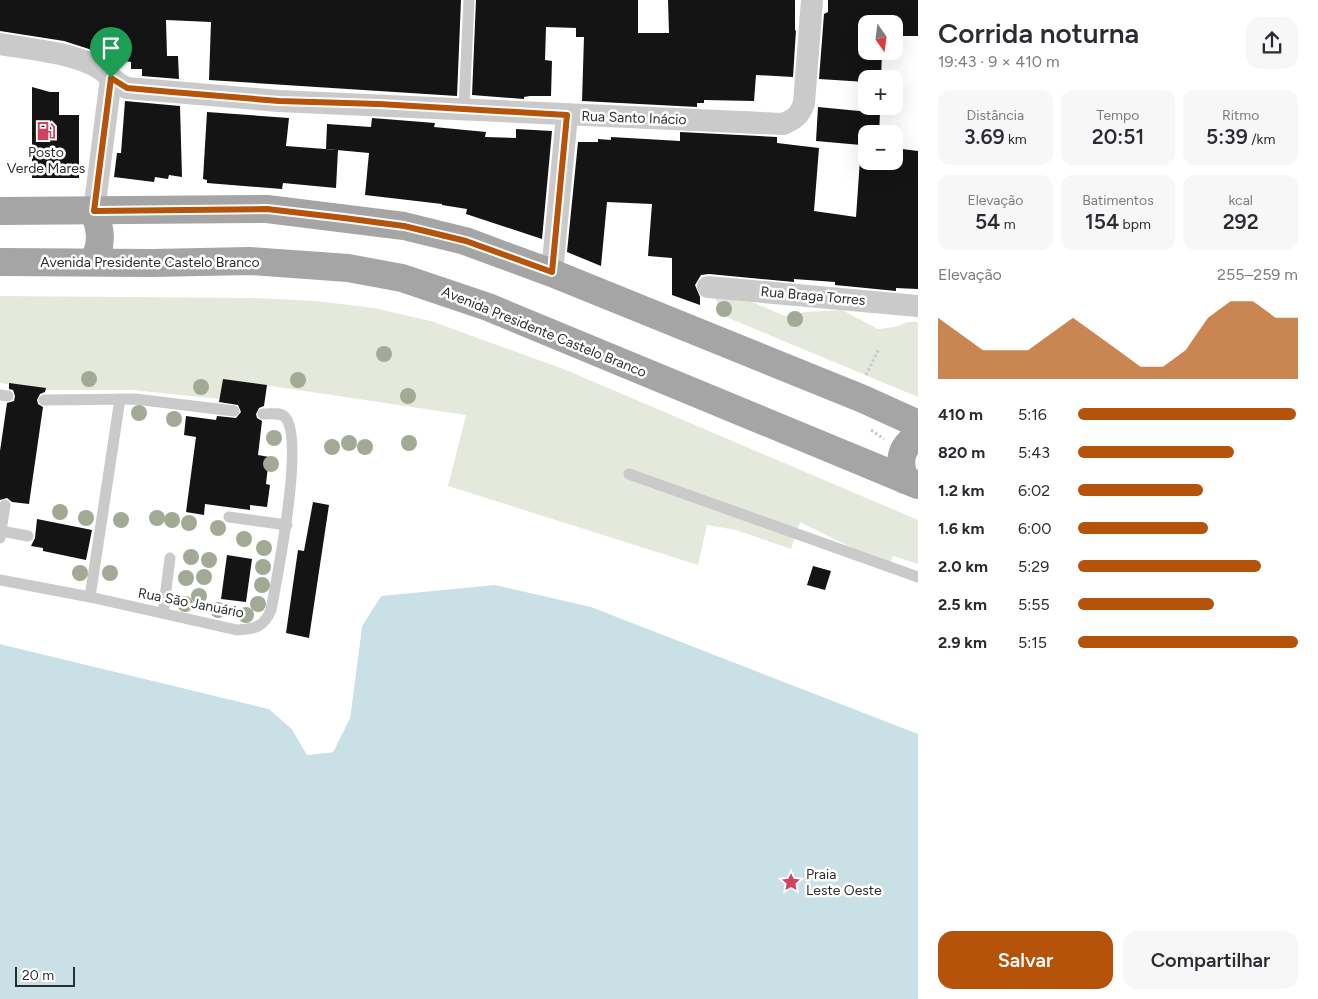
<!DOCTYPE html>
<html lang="pt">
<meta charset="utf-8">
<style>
body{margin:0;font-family:Figtree,sans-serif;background:#f7f7f7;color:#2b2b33;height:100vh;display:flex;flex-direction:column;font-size:19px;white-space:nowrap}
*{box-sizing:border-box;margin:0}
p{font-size:16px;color:#7c7c81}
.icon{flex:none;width:28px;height:28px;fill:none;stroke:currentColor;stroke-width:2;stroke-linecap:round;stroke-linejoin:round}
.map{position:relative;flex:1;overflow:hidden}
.side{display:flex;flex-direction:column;background:#fff;width:400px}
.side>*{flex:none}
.needle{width:32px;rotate:166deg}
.tools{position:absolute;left:858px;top:15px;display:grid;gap:10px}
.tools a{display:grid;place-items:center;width:45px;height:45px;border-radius:10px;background:#fff;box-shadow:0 5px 20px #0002;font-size:25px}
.scale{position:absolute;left:15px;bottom:12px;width:60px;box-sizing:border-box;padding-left:5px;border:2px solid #2d2d2d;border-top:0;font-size:14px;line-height:18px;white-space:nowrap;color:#2d2d2d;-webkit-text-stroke:4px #fff;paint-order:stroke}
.pin{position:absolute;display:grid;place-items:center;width:42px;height:42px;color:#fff;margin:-51px -21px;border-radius:50% 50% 50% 0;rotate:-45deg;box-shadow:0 0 5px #0007}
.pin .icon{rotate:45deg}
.round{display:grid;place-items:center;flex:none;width:52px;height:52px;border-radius:15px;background:#f7f7f7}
.overview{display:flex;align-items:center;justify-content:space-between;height:85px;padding:0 20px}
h1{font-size:28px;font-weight:600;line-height:38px}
.metrics{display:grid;grid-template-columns:repeat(3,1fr);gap:8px;height:85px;padding:5px 20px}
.metrics div{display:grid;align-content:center;border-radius:12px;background:#f7f7f7;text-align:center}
.metrics b{font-size:21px;font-weight:600}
.metrics small{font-size:14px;font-weight:400}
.metrics p{font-size:14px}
.chart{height:140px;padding:10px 20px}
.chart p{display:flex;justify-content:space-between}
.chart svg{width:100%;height:90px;margin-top:5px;fill:#b45309;opacity:.7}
.primary-button{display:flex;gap:10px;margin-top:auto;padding:10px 20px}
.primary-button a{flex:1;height:58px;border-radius:15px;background:#b45309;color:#fff;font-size:20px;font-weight:600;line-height:58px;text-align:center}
.primary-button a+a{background:#f7f7f7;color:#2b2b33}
ul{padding:0 20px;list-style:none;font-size:16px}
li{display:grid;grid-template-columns:80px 60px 1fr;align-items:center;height:38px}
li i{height:12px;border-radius:6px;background:#b45309}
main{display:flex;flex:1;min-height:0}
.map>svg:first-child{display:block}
.green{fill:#e5e9dc}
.water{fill:#cae0e7}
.pier{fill:#fff}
.building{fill:#141414}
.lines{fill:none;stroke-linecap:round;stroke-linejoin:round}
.path{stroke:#cacaca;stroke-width:3;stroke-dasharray:2.5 2.5;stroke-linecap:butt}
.lane{stroke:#cacaca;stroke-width:11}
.street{stroke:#cacaca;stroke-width:22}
.primary{stroke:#a5a5a5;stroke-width:28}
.tree{fill:#a2aa95}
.route-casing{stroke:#fff;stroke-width:10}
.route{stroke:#b45309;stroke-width:6}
.labels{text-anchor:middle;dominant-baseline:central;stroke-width:5;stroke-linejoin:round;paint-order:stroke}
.street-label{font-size:14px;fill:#2d2d2d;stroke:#fff}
.poi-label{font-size:14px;fill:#2d2d2d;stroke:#fff}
</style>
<main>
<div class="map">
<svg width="918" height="999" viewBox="0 0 918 999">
<rect width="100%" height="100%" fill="#fff"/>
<g class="green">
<polygon points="0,296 255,298 316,301 374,308 431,321 566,370 918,520 918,564 893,556 889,566 800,522 791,549 736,530 707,525 698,565 448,486 466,415 223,379 220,399 132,390 47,390 0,383"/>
<polygon points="716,298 752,302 785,316 805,312 842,310 878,329 895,327 908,322 918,322 918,397 719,314"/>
</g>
<polygon class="water" points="495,585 591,607 918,734 918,999 0,999 0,644 269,709 292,729 307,755 333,752 350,718 362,626 381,596"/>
<polygon class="pier" points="380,594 381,596 362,626 350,718 333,752 307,755 292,729 269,709 0,644 0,641 270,706 293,728 308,753 332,749 347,718 360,625"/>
<g class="building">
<polygon points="0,0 461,0 457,96 209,80 211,22 166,20 167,56 178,56 179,79 142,76 142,69 131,69 131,62 107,58 89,49 64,41 0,31"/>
<polygon points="476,0 638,0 638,33 669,33 668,0 795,0 795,31 796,30 793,77 756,75 754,101 704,100 704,103 697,103 697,107 582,101 584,37 576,37 576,28 546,27 545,60 552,61 551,96 530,96 524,97 524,99 472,95"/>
<polygon points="828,0 918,0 918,36 894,36 894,24 866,24 866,51 882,51 881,79 866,79 866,82 819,79 824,14 828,12"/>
<polygon points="32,87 50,92 59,92 59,115 79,115 79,178 32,178"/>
<polygon points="125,101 180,106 182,177 169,175 168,179 155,177 154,182 114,177 117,153 121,153"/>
<polygon points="818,107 880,113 879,134 866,134 866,161 894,161 894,148 918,151 918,289 896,288 896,291 835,285 835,282 794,279 794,282 709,274 701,275 695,285 700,297 700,305 672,295 672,258 648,256 652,204 607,202 601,266 567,252 578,142 598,142 598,139 611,140 611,137 680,141 680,132 777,137 777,143 819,148 814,211 856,217 861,145 816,141"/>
<polygon points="207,112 289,118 286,146 338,150 336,188 283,183 282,189 207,183 207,180 203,179"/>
<polygon points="372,118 435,123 434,127 486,132 485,137 516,138 516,129 552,131 542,239 466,214 467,209 442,205 442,204 365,195 369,153 326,149 327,124 371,127"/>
<polygon points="223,379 267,385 264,406 259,408 256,414 257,418 262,421 258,455 269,457 266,484 270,485 267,507 250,505 250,510 205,504 204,515 186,512 196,437 184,435 186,416 216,420 217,416 236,418 241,412 238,405 219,402"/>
<polygon points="9,383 46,388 45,392 40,394 37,400 38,404 43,407 29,504 12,502 7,498 0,500 0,451 7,403 14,401 15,396 13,390 9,389"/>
<polygon points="313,502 329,505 309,638 286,633 298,550 304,551"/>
<polygon points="37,519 92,530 86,560 43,551 43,548 31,546 35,538"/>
<polygon points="227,555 252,559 246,602 221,599"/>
<polygon points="813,566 831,571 825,590 807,585"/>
</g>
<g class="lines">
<g class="path">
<polyline points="866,375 879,349"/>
<polyline points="871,430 884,439"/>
</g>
<g class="lane">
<polyline points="464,108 469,0"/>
<polyline points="0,395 8,396"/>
<polyline points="44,400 135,399 234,411"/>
<polyline points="629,474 918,577"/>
<polyline points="229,517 287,525"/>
<polyline points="1,531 28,536"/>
<polyline points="0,538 5,505"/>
<path d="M0,580l90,17 147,33c18,-1 27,-3 34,-20 6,-32 34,-171 14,-193 -5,-5 -15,-3 -22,-3"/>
<polyline points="90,597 120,399"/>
<polyline points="163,613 170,558"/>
</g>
<g class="street">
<path d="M0,44c29,5 68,8 95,22 12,6 19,17 32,22l152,13 504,23c12,-5 17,-9 21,-21l8,-103"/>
<polyline points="94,211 111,78"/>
<polyline points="552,273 567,115"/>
<polyline points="708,287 918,306"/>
</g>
<g class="primary">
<polyline points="0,211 267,209 404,226 465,241 552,273 863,399 918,424"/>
<polyline points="0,262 152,263 250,261 348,268 402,278 488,307 918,485"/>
<path d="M93,262c10,-18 8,-32 1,-51"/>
<path d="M905,480c-7,-19 -5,-33 13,-44"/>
</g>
</g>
<g class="tree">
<circle cx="724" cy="309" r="8"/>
<circle cx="795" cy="319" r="8"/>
<circle cx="384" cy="354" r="8"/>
<circle cx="89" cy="379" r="8"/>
<circle cx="298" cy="380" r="8"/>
<circle cx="201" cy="387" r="8"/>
<circle cx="408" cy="396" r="8"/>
<circle cx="139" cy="413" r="8"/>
<circle cx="174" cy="419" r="8"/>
<circle cx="274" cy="438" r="8"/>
<circle cx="349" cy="443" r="8"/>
<circle cx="409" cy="443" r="8"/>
<circle cx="332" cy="447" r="8"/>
<circle cx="365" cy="447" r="8"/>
<circle cx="271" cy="464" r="8"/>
<circle cx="60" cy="512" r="8"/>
<circle cx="86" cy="518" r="8"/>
<circle cx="157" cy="518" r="8"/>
<circle cx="121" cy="520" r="8"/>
<circle cx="172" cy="520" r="8"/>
<circle cx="189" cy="523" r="8"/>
<circle cx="218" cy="528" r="8"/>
<circle cx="244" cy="539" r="8"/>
<circle cx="264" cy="548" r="8"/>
<circle cx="191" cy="557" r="8"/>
<circle cx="209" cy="560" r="8"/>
<circle cx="263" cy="567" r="8"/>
<circle cx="80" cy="573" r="8"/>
<circle cx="110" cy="573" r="8"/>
<circle cx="204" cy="577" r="8"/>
<circle cx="186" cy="578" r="8"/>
<circle cx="262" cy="585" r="8"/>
<circle cx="199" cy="596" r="8"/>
<circle cx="185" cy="604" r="8"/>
<circle cx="258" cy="604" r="8"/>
<circle cx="218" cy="610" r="8"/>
<circle cx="246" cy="615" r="8"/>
</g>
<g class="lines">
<g class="route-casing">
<polygon id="route" points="111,78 127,88 172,92 279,101 379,104 567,115 552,272 466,241 404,226 344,218 267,209 94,211"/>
</g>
<use href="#route" class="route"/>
</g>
<defs>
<g id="fuel-bare" transform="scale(1.5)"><path d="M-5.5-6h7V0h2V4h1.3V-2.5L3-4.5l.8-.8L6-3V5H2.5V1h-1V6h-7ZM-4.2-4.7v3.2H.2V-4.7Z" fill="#d34160" stroke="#fff" stroke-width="2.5" paint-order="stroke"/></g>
<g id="sight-bare" transform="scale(1.5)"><path d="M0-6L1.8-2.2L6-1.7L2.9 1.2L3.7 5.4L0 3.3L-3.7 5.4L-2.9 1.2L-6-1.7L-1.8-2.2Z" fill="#d34160" stroke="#fff" stroke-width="2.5" paint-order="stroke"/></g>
</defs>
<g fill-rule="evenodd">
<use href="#fuel-bare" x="46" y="131"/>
<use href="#sight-bare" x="791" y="882"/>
</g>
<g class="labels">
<g class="street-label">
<text transform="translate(634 118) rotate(2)">Rua Santo Inácio</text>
<text x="150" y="262">Avenida Presidente Castelo Branco</text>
<text transform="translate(813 296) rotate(5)">Rua Braga Torres</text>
<text transform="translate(544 332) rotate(22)">Avenida Presidente Castelo Branco</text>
<text transform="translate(191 603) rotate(11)">Rua São Januário</text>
</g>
<g class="poi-label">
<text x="46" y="152">Posto<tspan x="46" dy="16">Verde Mares</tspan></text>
<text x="806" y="874" text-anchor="start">Praia<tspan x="806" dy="16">Leste Oeste</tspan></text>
</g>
</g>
</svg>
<div class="tools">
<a><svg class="needle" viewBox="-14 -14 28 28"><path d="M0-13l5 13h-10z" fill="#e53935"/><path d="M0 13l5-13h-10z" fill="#7c7c81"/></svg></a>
<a>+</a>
<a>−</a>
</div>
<div class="scale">20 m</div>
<div class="pin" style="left:111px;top:78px;background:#1e9e55"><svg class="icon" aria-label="arrive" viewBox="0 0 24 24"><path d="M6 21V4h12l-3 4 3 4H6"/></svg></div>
</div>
<section class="side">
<div class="overview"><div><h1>Corrida noturna</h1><p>19:43 · 9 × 410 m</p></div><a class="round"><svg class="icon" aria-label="share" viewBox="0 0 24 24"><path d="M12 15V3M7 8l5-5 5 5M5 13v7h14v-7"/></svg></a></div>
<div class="metrics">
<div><p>Distância</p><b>3.69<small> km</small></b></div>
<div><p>Tempo</p><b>20:51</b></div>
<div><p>Ritmo</p><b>5:39<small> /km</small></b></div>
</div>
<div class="metrics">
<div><p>Elevação</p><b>54<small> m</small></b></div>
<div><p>Batimentos</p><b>154<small> bpm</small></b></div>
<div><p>kcal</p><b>292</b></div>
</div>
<div class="chart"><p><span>Elevação</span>255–259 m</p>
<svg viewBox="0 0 160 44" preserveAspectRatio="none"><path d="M0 44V14L10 22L20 30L30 30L40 30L50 22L60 14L70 22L80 30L90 38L100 38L110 30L120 14L130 6L140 6L150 14L160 14V44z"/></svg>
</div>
<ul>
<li><b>410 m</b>5:16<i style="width:99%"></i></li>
<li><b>820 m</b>5:43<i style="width:71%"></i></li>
<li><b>1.2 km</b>6:02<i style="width:57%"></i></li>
<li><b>1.6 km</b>6:00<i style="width:59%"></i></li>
<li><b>2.0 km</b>5:29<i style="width:83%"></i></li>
<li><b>2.5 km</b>5:55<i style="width:62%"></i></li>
<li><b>2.9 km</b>5:15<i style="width:100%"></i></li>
</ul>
<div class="primary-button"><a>Salvar</a><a>Compartilhar</a></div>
</section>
</main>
